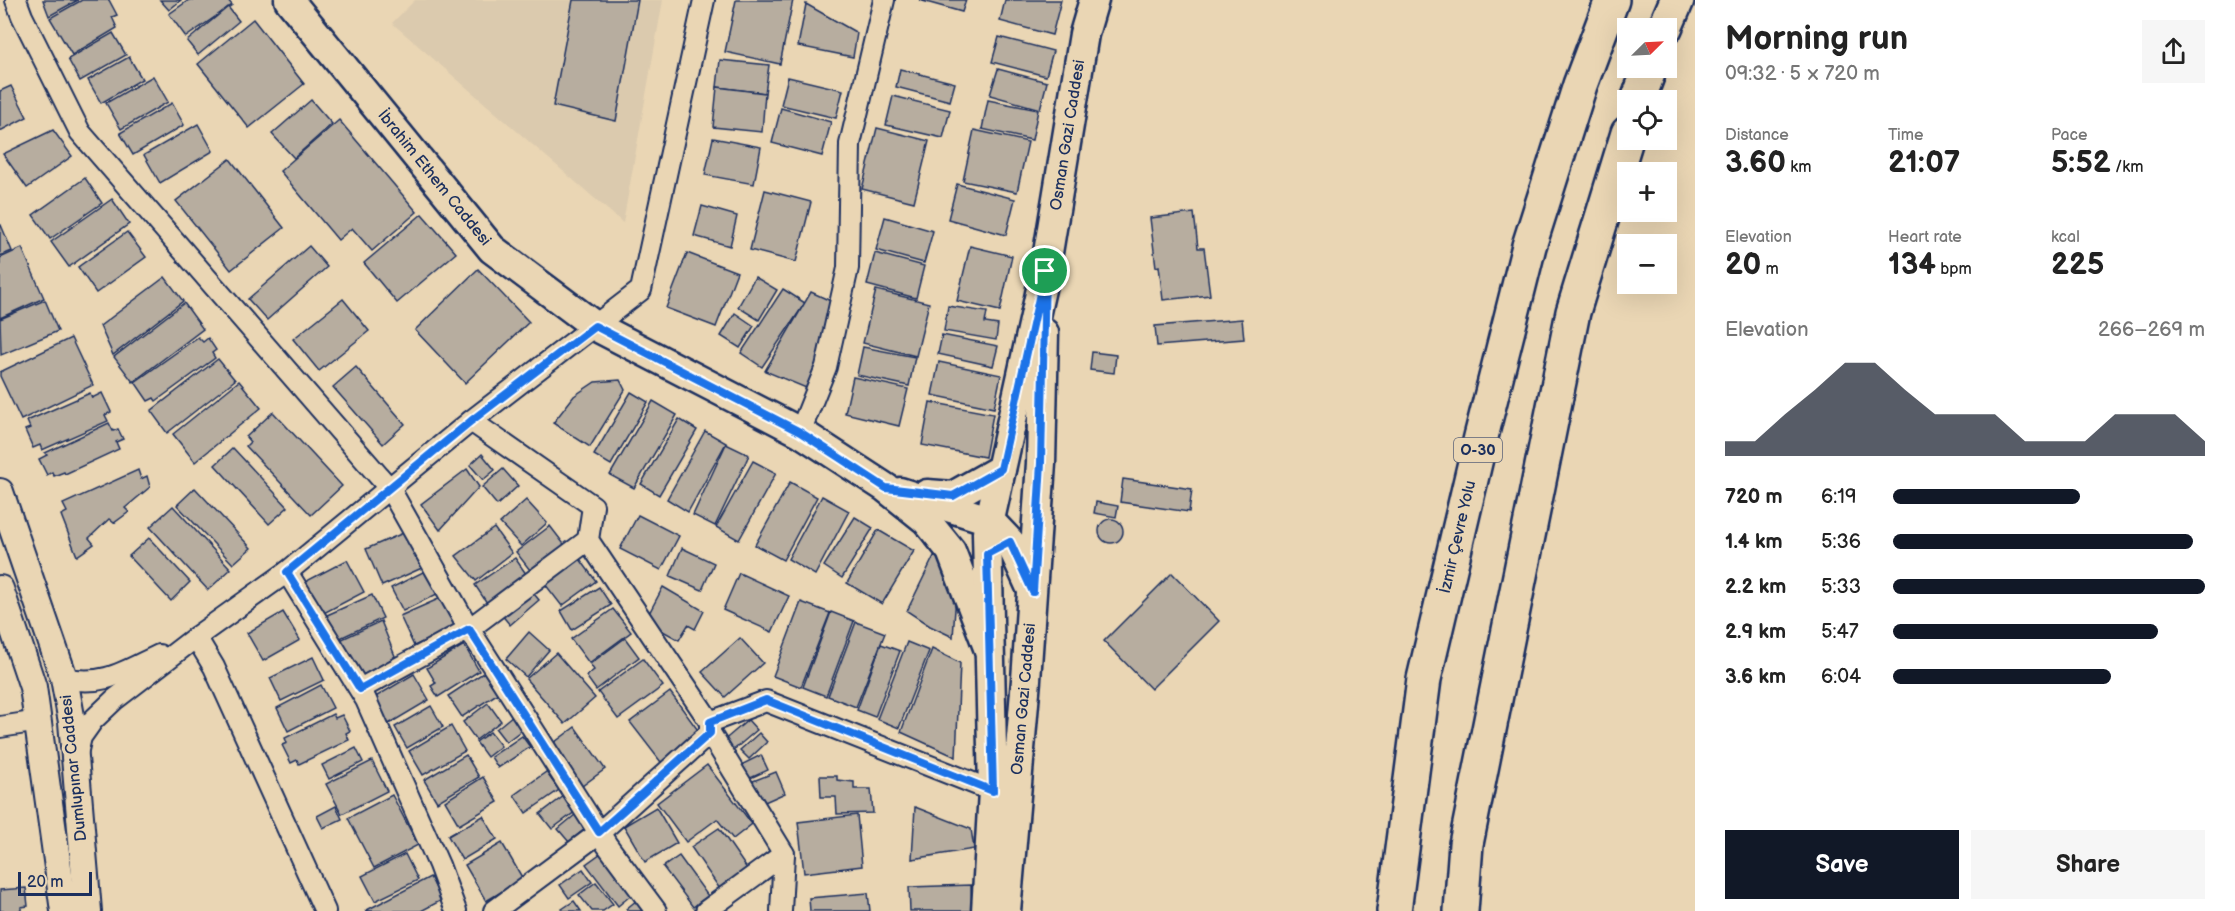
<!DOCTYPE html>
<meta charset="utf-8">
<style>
body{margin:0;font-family:"Balsamiq Sans",sans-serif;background:#f6f6f6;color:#222;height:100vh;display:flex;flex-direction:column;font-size:22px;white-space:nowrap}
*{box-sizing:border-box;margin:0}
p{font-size:20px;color:#767676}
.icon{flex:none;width:33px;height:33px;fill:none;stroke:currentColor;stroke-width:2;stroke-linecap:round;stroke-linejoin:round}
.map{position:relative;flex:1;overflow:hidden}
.panel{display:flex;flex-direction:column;background:#fff;width:540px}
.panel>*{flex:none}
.needle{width:39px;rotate:66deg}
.fabs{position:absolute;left:1617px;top:18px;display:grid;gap:12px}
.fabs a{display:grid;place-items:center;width:60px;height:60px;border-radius:0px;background:#fff;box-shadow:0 6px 24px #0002;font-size:30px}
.scale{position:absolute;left:18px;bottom:15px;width:74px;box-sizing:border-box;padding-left:6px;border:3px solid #1b2f5e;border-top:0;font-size:16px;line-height:21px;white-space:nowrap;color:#1b2f5e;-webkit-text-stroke:4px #ead6b4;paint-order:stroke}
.pin{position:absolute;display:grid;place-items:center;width:51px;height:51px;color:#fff;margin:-26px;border:3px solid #fff;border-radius:50%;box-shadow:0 2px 6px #0007}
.round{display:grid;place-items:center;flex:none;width:63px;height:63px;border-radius:0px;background:#f6f6f6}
.head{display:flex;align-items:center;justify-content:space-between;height:102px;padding:0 30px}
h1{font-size:33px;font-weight:700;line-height:45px}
.figures{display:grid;grid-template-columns:repeat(3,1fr);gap:9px;height:102px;padding:6px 30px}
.figures div{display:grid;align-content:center}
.figures b{font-size:30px;font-weight:700}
.figures small{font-size:16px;font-weight:400}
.figures p{font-size:16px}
.chart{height:168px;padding:12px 30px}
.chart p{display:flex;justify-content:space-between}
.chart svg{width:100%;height:108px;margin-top:6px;fill:#111827;opacity:.7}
.cta{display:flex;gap:12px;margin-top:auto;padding:12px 30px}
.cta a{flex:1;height:69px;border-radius:0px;background:#111827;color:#fff;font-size:24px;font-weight:700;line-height:69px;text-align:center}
.cta a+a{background:#f6f6f6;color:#222}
ul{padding:0 30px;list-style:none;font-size:20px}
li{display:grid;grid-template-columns:96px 72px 1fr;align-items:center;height:45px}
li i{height:15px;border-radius:8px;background:#111827}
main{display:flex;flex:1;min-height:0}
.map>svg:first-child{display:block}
.built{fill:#dbcaae}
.building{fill:#b7ad9f;stroke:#1b2f5e;stroke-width:1.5}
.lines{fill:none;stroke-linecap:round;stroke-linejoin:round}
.minor-casing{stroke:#1b2f5e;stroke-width:24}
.tertiary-casing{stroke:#1b2f5e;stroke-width:30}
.secondary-casing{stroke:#1b2f5e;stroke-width:33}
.motorway-casing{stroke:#1b2f5e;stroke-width:38}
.minor{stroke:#ead6b4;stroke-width:20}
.tertiary{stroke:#ead6b4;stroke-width:26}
.secondary{stroke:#ead6b4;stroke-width:28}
.motorway{stroke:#ead6b4;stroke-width:33}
.route-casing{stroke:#fff;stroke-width:12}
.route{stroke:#1a73e8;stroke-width:8}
.labels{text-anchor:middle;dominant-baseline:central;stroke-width:6;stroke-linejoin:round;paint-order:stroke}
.shield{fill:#ead6b4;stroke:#596178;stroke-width:1.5}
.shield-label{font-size:15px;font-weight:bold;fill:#1b2f5e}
.street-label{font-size:16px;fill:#1b2f5e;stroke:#ead6b4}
</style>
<main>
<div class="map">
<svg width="1695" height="911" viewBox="0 0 1695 911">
<rect width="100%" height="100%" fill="#ead6b4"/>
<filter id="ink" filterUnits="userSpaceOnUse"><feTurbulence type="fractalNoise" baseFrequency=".0167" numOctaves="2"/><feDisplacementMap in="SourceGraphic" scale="12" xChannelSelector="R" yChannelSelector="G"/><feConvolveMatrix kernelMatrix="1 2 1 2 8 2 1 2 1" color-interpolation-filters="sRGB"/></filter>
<g filter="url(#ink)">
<polygon class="built" points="415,0 663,0 623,223 392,23"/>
<g class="building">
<polygon points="43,0 78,0 49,16"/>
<polygon points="82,0 109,0 117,15 112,17 117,28 72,55 50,18"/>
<polygon points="160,0 181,0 169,10"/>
<polygon points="189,0 228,0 232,5 186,37 169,14"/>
<polygon points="573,0 638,0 616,121 553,106"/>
<polygon points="736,0 793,0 780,64 725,52"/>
<polygon points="919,0 966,0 962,12"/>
<polygon points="1005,0 1061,0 1052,35 1000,21"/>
<polygon points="806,4 857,33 853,57 798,46"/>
<polygon points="228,7 239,21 198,55 187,41"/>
<polygon points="253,19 304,84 249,128 198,64"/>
<polygon points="113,33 126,55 80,81 68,59"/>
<polygon points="999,37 1053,51 1046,76 992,62"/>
<polygon points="129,57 142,79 101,103 88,80"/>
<polygon points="720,60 769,65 765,93 717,87"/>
<polygon points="900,69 955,83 950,101 896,87"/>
<polygon points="998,69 1047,82 1040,109 990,95"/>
<polygon points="153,76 168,102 121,129 106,103"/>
<polygon points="788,77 843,90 836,118 781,105"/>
<polygon points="11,86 27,117 0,131 0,91"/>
<polygon points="717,87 765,93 762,132 713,127"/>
<polygon points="893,96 950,110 943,138 886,125"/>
<polygon points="311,100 332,124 294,158 272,134"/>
<polygon points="988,100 1038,110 1032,140 982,129"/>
<polygon points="172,103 184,125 133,155 120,133"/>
<polygon points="781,108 831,122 822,156 772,143"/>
<polygon points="339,120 417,212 372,251 352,228 338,240 280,171"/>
<polygon points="198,124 213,151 160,183 144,155"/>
<polygon points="877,128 929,141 914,202 862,189"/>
<polygon points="53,130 72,156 27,188 3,154"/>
<polygon points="974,130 1028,142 1017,192 963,181"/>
<polygon points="713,138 761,147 754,184 705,175"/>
<polygon points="230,159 284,228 231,270 176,201"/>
<polygon points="85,178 102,203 50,239 33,215"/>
<polygon points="957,184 1015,199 1006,235 948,219"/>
<polygon points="765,190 811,202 796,262 750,250"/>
<polygon points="112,199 129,224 69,267 51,242"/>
<polygon points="702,206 737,216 730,246 694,236"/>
<polygon points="1194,213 1198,248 1204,248 1210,295 1163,300 1159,266 1156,267 1150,218"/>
<polygon points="422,214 456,253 397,303 364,263"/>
<polygon points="885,217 933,231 924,263 876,250"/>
<polygon points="1,225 12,251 0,256 0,226"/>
<polygon points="127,232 146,257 96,293 78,267"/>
<polygon points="309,246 327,267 267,320 248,299"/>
<polygon points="970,246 1012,256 1000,311 957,301"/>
<polygon points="22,248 44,298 0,318 0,258"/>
<polygon points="687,253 737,272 716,327 666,308"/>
<polygon points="875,253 924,266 916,298 867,285"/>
<polygon points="478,269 529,322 465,383 415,330"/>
<polygon points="165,277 183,301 113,355 100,326"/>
<polygon points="755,277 777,290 759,320 738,307"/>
<polygon points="783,289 805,303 762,367 741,353"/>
<polygon points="876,290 929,303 916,356 863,343"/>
<polygon points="811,292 835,303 811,390 765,371"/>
<polygon points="343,299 369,331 319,371 293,339"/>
<polygon points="45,300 58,331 1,355 0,319"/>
<polygon points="184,303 203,329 133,382 114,357"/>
<polygon points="948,306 987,312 985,323 998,325 996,340 944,331"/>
<polygon points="735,313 754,326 740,348 721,336"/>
<polygon points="1242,319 1244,339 1157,346 1155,326"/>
<polygon points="942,335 998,346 993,366 938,354"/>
<polygon points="198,337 203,342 208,338 216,350 212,353 215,358 156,401 154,398 148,401 135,382"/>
<polygon points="71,338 93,385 21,420 0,376 0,372"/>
<polygon points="863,347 915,357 909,386 857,375"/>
<polygon points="1092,352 1116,355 1114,373 1090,370"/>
<polygon points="218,359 235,380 167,433 151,411"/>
<polygon points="939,362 1001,375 994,408 932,395"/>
<polygon points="356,367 405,424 383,444 333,387"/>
<polygon points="853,377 908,389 899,426 845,413"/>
<polygon points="620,380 625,390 590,447 553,423 574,396 595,382"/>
<polygon points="239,381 261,408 195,462 173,434"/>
<polygon points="631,392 648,402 611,465 594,455"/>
<polygon points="90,393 92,398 102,393 111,412 105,415 108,421 42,450 40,445 33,448 25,430 30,428 27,421"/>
<polygon points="653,401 677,415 634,488 610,475"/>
<polygon points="930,402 993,414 985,457 922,445"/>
<polygon points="273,412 342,486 311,515 246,446 250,442 246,437"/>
<polygon points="679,419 697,430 659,495 641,484"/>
<polygon points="109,423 113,431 118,429 123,439 116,442 119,449 65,474 64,472 54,476 52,472 47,475 39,459 47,455 45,453"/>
<polygon points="705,431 726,443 688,512 667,499"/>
<polygon points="726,444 749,455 715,526 693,515"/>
<polygon points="233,448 288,507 269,524 215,465"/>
<polygon points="482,454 495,470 483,480 470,465"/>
<polygon points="753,461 776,473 739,540 716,527"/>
<polygon points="467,469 479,487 440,530 421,504"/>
<polygon points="503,469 518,486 497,505 482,487"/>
<polygon points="138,470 141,479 147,476 150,487 125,508 129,512 114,523 109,519 89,538 94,544 77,556 61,515 67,512 63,504"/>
<polygon points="1123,479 1192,489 1189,512 1120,502"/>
<polygon points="790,482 817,497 783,560 755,545"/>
<polygon points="195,488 251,548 233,564 177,505"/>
<polygon points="822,496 849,511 815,575 788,559"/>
<polygon points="526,500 547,523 521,546 500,523"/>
<polygon points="1096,502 1118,506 1116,517 1094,513"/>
<polygon points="173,506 231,569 208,590 150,527"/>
<polygon points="638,515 679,536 661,570 620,549"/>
<polygon points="855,517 873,528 842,578 824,566"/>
<circle cx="1111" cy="531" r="12"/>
<polygon points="550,526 567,548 533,574 516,552"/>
<polygon points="494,528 512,553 476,581 456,556"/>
<polygon points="878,530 914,551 882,604 847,583"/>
<polygon points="408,531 424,567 382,586 366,549"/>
<polygon points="149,538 190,582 171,601 129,556"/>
<polygon points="682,548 714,563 702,590 670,576"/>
<polygon points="934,556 958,567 953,637 930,626 907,611"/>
<polygon points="515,558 529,578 489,606 475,585"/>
<polygon points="580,559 596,581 562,606 545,584"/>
<polygon points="347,560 364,592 320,615 303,583"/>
<polygon points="431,568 443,591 403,611 391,588"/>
<polygon points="739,573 789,596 772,632 723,610"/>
<polygon points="1172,573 1219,621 1151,689 1104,641"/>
<polygon points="599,587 611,605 572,630 561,611"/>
<polygon points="663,587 704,611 695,629 688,625 679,640 645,621"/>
<polygon points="530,589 539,600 510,625 501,614"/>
<polygon points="372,595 383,618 336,640 325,616"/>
<polygon points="443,597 457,627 414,646 400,616"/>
<polygon points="801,602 830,613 801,687 773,676"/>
<polygon points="613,609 631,632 589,663 571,639"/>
<polygon points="283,612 300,640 263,661 247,633"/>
<polygon points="831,612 854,621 826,696 803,687"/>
<polygon points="381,621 395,656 361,682 340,640"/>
<polygon points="856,622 885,633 856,707 828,696"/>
<polygon points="529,632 549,650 526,677 506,659"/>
<polygon points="625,638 639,657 596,690 586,676 594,670 590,664"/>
<polygon points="740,638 763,663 725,697 702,672"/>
<polygon points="907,642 929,651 899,728 877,719"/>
<polygon points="881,644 900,651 875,717 857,710"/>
<polygon points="464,645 479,671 438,697 431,686 436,683 427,668"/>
<polygon points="932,649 960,663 956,757 901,732"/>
<polygon points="556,653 595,698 565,724 526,679"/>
<polygon points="313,657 324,680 281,701 270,678"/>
<polygon points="643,659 663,686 618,719 598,692"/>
<polygon points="489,669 503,690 462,717 448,696"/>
<polygon points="414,674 429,700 387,725 372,699"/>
<polygon points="321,685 333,708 288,731 277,708"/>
<polygon points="670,692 703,737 664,766 630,722"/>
<polygon points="488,703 501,721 476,740 463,722"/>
<polygon points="431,706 443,727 407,748 395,727"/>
<polygon points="333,714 335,718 342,715 350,731 346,733 349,740 299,764 297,760 291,763 282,745 287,743 285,738"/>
<polygon points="513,715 523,729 506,742 496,729"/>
<polygon points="748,720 757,730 730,753 722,742"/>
<polygon points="451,726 465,751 423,775 409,751"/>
<polygon points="575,727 605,769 578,789 547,748"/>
<polygon points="490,732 501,746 487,757 476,742"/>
<polygon points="759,733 767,742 749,759 740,750"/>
<polygon points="522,736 530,747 498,768 491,757"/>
<polygon points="356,748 363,762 329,779 322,765"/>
<polygon points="466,755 479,777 437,802 424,780"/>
<polygon points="761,755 768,770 744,781 737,767"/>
<polygon points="372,761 387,791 342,814 326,784"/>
<polygon points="707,765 752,824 733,839 717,819 686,842 657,803"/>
<polygon points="546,772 559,790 526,813 514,795"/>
<polygon points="776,772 785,793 758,805 748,783"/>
<polygon points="820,776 837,776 837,780 854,782 854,789 871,789 873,813 837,814 836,797 821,797"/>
<polygon points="483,777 498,802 459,825 445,801"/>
<polygon points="568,793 580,808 552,829 540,814"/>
<polygon points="392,795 418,845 374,868 348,818"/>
<polygon points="336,806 342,819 323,828 317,816"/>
<polygon points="656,807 677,843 645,862 624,826"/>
<polygon points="915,807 971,829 974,849 912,859"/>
<polygon points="581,810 592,823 569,842 558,829"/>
<polygon points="857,815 862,866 804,873 798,822"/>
<polygon points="483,816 497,839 462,860 448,836"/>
<polygon points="719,828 750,873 722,892 691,847"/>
<polygon points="502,843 523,879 486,901 465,865"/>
<polygon points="604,851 635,892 618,906 586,864"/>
<polygon points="405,854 418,880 375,901 362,876"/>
<polygon points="679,856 708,896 693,907 663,867"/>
<polygon points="583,869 592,882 569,898 560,885"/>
<polygon points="430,877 442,900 421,911 365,911"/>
<polygon points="596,882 613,904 603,911 592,911 579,895"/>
<polygon points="971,885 972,911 910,911 909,887"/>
<polygon points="26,888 28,906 21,907 21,911 0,911 0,890"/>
<polygon points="868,893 870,911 810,911 809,898"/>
<polygon points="637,900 646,911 628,911 626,909"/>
<polygon points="574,901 581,911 564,911 562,909"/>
</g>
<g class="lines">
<g class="minor-casing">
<g id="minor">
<polyline points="16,0 22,16 80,132 390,489 469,629 607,845 656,911"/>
<polyline points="471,421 593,506 588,540 710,722 766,701 993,791"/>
<polyline points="800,432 826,367 848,268 850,144 884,0"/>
<polyline points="287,572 366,700 439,865 456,911"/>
<polyline points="196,637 214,667 325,911"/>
<path d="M64,678c40,9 61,-7 95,-23"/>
<polyline points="360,689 469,629 588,540"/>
<polyline points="0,727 39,721"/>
<polyline points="77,754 81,737 93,720 114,700 196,637 287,572 471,421 641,290 704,0"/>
<polyline points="494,911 599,833 710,733"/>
<polyline points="706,911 784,854 710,733 710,722"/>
<polyline points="781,911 784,854"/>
</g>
</g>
<g class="tertiary-casing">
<g id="tertiary">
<polyline points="0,492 64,678 72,722 88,911"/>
<polyline points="0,589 33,687 64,911"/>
</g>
</g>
<g class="secondary-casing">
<g id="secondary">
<polyline points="289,0 492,249 595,326 800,432 886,488 926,520 951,551 989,650"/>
<polyline points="900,492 989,520 1010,542 1030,586"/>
<polyline points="927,494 953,496 1001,469"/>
<polyline points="986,911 993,791 987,533 1045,271 1084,34 1094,0"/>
<polyline points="1006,911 1026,680 1041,463 1044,333"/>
</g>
</g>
<g class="motorway-casing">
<g id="motorway">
<polyline points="1665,28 1677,0"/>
<polyline points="1638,100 1650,68"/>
<polyline points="1394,911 1424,679 1481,437 1529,246 1580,85 1612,0"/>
<polyline points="1461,911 1466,844 1573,312 1628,133"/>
</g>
</g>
<use href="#minor" class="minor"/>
<use href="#tertiary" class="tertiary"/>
<use href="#secondary" class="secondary"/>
<use href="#motorway" class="motorway"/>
</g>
</g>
<g class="lines" filter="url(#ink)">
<g class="route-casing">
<polygon id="route" points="1045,271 1041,463 1033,592 1010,542 987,554 993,791 766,700 710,722 710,733 599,832 469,629 360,689 287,572 471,421 595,326 800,432 886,488 953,496 1001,469"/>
</g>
<use href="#route" class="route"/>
</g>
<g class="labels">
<rect class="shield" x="1454" y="438" width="48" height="24" rx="4.5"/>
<g class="shield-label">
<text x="1478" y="450">O-30</text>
</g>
<g class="street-label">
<text transform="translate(1068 135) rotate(-81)">Osman Gazi Caddesi</text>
<text transform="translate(434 178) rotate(51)">İbrahim Ethem Caddesi</text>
<text transform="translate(1458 537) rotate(-77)">İzmir Çevre Yolu</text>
<text transform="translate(1024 699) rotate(-85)">Osman Gazi Caddesi</text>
<text transform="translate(74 768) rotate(-96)">Dumlupınar Caddesi</text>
</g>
</g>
</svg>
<div class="fabs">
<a><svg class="needle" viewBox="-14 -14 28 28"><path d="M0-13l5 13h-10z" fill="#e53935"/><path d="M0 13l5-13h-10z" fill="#767676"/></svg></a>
<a><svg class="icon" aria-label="locate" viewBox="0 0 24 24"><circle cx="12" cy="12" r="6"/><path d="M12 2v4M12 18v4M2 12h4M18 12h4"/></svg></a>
<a>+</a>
<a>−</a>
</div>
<div class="scale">20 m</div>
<div class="pin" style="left:1045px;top:271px;background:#1e9e55"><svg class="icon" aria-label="arrive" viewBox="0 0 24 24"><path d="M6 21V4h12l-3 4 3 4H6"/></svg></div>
</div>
<section class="panel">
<div class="head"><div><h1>Morning run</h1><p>09:32 · 5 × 720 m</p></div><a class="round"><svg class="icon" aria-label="share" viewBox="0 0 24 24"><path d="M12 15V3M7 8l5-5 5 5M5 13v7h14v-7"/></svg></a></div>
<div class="figures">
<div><p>Distance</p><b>3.60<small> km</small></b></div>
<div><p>Time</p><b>21:07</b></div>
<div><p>Pace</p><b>5:52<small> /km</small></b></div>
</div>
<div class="figures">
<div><p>Elevation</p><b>20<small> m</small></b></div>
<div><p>Heart rate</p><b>134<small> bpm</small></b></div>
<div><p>kcal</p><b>225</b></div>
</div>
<div class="chart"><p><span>Elevation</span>266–269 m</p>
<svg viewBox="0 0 160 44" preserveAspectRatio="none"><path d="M0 44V38L10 38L20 27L30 17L40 6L50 6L60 17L70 27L80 27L90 27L100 38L110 38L120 38L130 27L140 27L150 27L160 38V44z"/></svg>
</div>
<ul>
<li><b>720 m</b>6:19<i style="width:60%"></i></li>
<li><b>1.4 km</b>5:36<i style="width:96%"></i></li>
<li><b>2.2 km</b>5:33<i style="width:100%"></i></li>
<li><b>2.9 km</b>5:47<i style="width:85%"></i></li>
<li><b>3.6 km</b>6:04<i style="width:70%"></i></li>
</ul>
<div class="cta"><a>Save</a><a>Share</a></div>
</section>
</main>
